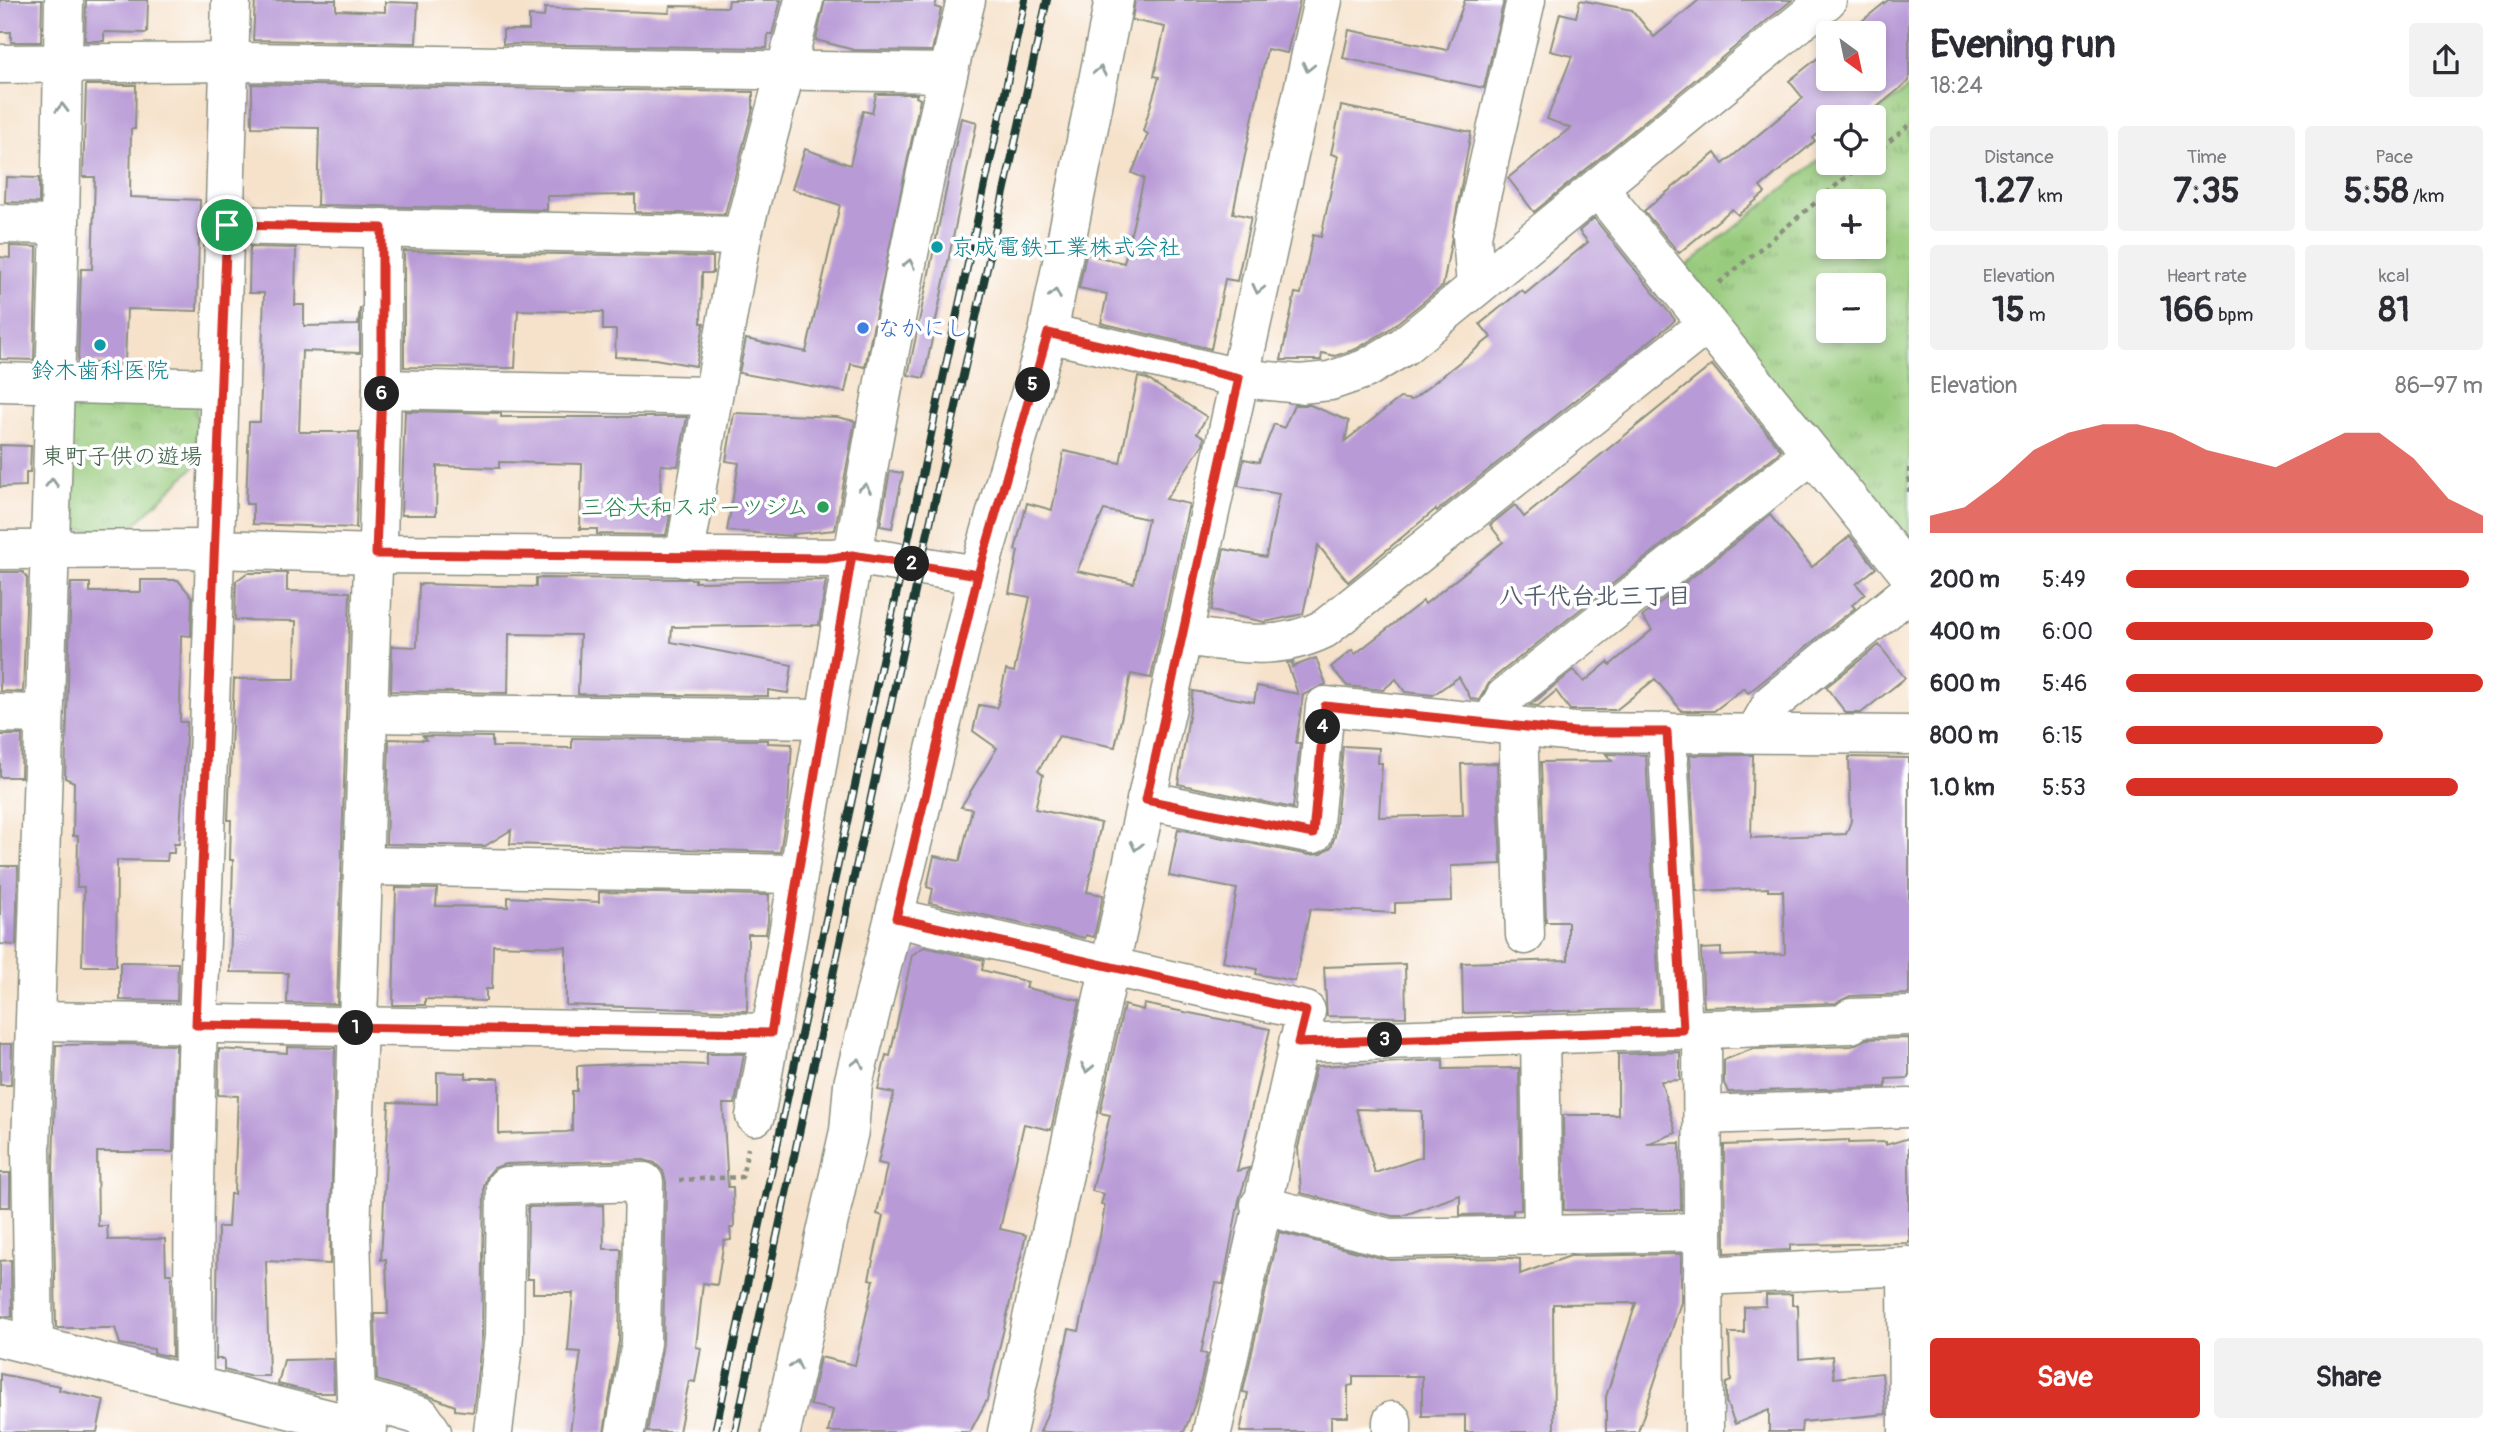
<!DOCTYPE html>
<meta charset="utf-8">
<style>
body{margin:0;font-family:Pangolin,"Klee One",sans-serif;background:#f2f2f3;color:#2b2b33;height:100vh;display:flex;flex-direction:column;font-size:26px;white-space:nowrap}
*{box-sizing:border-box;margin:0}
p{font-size:23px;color:#7c7c81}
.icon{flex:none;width:38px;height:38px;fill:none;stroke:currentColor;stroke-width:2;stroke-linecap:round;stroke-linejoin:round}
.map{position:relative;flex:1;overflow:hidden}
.side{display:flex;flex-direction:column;background:#fff;width:595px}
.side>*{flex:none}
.needle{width:46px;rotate:147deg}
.controls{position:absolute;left:1816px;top:21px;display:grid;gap:14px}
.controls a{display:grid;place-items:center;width:70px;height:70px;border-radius:7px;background:#fff;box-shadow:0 4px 10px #0003;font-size:35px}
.pin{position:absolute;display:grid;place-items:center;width:60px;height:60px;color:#fff;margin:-30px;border:4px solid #fff;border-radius:50%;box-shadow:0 2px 7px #0007}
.km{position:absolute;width:35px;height:35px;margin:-18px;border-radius:50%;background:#222;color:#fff;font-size:19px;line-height:35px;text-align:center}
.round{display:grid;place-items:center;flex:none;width:74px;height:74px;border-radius:7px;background:#f2f2f3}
.overview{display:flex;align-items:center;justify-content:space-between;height:119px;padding:0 21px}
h1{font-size:38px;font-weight:700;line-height:52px}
.metrics{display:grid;grid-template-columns:repeat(3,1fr);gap:10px;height:119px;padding:7px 21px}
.metrics div{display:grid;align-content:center;border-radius:7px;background:#f2f2f3;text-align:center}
.metrics b{font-size:35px;font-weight:700}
.metrics small{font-size:19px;font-weight:400}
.metrics p{font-size:19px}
.chart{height:196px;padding:14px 21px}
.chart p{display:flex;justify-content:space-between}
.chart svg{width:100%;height:126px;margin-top:7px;fill:#d93025;opacity:.7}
.primary-button{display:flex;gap:14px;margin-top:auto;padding:14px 21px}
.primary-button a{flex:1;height:80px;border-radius:7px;background:#d93025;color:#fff;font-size:28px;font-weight:700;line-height:80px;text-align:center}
.primary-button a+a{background:#f2f2f3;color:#2b2b33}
ul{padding:0 21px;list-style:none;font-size:23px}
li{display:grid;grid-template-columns:112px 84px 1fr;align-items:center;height:52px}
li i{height:18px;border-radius:9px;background:#d93025}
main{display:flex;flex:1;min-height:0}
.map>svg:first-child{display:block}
.park{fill:url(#park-tufts);stroke:#5b8458;stroke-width:2;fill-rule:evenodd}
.building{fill:#b89ad6;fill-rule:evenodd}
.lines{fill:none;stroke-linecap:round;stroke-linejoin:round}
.minor-casing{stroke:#8a9080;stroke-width:41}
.path{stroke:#8a9080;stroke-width:4.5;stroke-dasharray:5 5;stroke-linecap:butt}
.minor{stroke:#fff;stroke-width:38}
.rail-casing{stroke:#1f3d34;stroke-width:8}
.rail{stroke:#fff;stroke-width:5;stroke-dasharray:16;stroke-linecap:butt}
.oneway{stroke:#8f9e9a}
.route-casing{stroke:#fff;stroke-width:14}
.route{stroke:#d93025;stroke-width:9}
.culture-dot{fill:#0f9aa8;stroke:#fff;stroke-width:2.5}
.shop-dot{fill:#3f7fe0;stroke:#fff;stroke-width:2.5}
.leisure-dot{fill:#2e9e5b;stroke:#fff;stroke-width:2.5}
.labels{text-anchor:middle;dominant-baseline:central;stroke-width:7;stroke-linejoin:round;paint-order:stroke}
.culture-label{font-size:23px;fill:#0d838f;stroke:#fff;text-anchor:start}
.shop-label{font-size:23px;fill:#366cbe;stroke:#fff;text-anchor:start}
.park-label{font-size:23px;fill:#3d6046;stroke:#fff}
.leisure-label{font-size:23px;fill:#27864d;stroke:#fff;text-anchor:end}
.neighbourhood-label{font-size:24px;font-weight:bold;fill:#555e6d;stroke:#fff}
</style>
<main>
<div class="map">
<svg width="1909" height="1432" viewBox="0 0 1909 1432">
<defs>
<pattern id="park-tufts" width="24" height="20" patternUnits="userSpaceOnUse" patternTransform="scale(1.75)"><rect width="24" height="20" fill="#97ca7b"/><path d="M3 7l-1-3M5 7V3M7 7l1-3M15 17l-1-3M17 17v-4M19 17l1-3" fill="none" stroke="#7ba566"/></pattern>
</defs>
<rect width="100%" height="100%" fill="#fff"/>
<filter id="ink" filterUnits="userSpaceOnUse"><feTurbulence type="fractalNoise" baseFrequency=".0143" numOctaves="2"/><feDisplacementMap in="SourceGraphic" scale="14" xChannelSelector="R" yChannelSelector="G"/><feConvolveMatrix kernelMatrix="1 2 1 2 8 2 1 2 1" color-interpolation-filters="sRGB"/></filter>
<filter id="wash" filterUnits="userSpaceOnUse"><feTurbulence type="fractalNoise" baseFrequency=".00686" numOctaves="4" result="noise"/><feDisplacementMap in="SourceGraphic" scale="28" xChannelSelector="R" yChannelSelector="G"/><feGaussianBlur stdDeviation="1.57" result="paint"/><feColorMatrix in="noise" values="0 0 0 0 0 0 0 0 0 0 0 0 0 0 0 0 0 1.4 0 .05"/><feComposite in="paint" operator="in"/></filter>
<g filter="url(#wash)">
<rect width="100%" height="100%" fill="#f6e2cb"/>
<g class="park">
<path d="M1909,87v470l-230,-285 150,-120v11h45v-46h-2zM1829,201h45v46h-45zM1829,285h45v46h-45z"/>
<polygon points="79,395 197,398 196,465 128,531 70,530 62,521 65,404"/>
</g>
<g id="blocks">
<g class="building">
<polygon points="0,0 42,0 41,42 11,42 11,32 0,32"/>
<polygon points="86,0 148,0 147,33 104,32 104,41 85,41"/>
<polygon points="255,0 336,0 336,10 385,12 385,2 418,3 416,43 253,40"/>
<polygon points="729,0 781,0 772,34 768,34 767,48 503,44 503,30 529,30 529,16 544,17 545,8 669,13 670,6 728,7"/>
<polygon points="825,0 937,0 935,7 941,9 932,51 854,50 816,40"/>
<polygon points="1135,0 1300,0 1287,53 1267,49 1233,213 1251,217 1237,281 1225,279 1211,349 1101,323 1107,294 1079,288 1086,254 1124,263 1144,178 1132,173 1148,134 1143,131 1159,77 1154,76 1165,27 1132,20"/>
<polygon points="1465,0 1504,0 1484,88 1343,58 1349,30 1447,50"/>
<polygon points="1580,0 1632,10 1654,37 1699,0 1792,0 1534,212 1508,178 1570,128 1547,119 1572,56 1550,51 1560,13 1576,17"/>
<polygon points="1888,0 1909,0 1909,81 1865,117 1829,117 1829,125 1813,138 1815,141 1760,187 1765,193 1738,215 1732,209 1679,253 1644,211 1715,153 1723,164 1803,98 1789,81 1829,49 1829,79 1874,79 1874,33 1847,33"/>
<polygon points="252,84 753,92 753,108 725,214 635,212 635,195 547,196 547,210 317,205 319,128 252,127"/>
<polygon points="86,85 136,85 135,129 131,129 130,197 200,200 197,311 127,309 125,364 78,362 81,269 92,269 95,177 83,177"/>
<polygon points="876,94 917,94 916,97 920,99 865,367 851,364 845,392 739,373 746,339 806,352 840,205 792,189 805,149 850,165 863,111 872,113"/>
<polygon points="1341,106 1471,132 1443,286 1391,328 1356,349 1335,356 1322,353 1321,360 1281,360 1295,293 1301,294 1313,235 1321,237 1338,156 1331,154"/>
<polygon points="961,118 977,122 924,378 908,375"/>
<polygon points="6,177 39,178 39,203 5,202"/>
<polygon points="1594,218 1675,320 1671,324 1437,511 1436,509 1348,582 1318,545 1303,614 1265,622 1211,611 1224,549 1266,557 1279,494 1238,486 1244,459 1259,462 1274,424 1284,428 1294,405 1310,405 1349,421 1345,441 1400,398 1412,400 1491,337 1480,324 1522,290 1525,294 1588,242 1579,231"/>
<polygon points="10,246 37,247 34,360 0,359 0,257 10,258"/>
<polygon points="250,247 296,248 295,305 304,305 304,326 358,325 360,307 360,353 302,351 299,432 359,432 356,528 253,524 253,504 246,504 249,422 260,422 264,293 249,293"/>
<polygon points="404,251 713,257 713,273 702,273 701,323 704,323 696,366 655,359 615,357 616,330 603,330 603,312 518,310 515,368 404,367"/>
<polygon points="1712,365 1781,450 1777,454 1491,680 1479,700 1471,699 1459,677 1433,695 1405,692 1396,679 1383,690 1347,686 1331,667 1352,650 1355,654 1423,601 1425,604 1503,542 1490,525 1515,505 1524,517"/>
<path d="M1138,377l9,2 60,38 -10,16 7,4 -1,7 -37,55 23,5 -38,174 -20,-4 -16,73 -56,-11 -21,35 5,4 -8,34 66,14 -14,69 16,3 -9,42 -8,-2 -1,3 -155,-35 3,-14 -6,-2 7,-31 26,5 12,-52 -11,-2 36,-59 -24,-17 6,-26 18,3 9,-38 8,2 16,-75 -21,-4 9,-42 -3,-1 12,-47 25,7 12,-59 56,12zM1104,510l44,9 -14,64 -57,-12z"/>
<polygon points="405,411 501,413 501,417 687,417 678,466 661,465 660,515 670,515 666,535 597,534 597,529 580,529 582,464 499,462 499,468 437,466 436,515 401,515"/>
<polygon points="734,413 837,417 855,421 835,530 793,534 794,536 727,531 739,463 726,461"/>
<polygon points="0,445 31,446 30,472 26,472 26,486 0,487"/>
<polygon points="890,471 903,473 892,528 880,526"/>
<polygon points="1770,515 1812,567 1850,536 1876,568 1856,584 1865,594 1852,605 1855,608 1748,693 1744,688 1714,711 1682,711 1655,679 1616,710 1570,710 1556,691 1538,706 1530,705 1574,670 1584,682 1608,662 1610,665 1652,630 1642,617"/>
<polygon points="0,572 23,572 27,578 23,692 0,691"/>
<polygon points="247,573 287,573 287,591 350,592 337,1004 287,1003 288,973 230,972 233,860 230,860 231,820 228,820 234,679 295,679 296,621 235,620 236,581"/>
<polygon points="536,578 695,579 695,582 826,580 819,625 672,627 671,642 792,665 788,693 768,690 768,696 578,694 580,635 509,634 508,693 391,691 392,646 417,647 419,584 536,587"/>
<polygon points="141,580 178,580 192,597 191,636 181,635 180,722 187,722 179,844 174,844 174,853 168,853 167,861 117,860 116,966 82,966 84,887 77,887 78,836 73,836 74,782 65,778 71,583 90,583 90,592 141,592"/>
<polygon points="1879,645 1905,678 1861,713 1846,713 1826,687"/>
<polygon points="1316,658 1326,684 1303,695 1296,743 1300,743 1293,808 1178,784 1193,691 1254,702 1257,686 1298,694 1287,663 1293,662 1292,667"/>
<polygon points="0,735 22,735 21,777 0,777"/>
<polygon points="423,736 492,737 492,747 572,748 572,738 768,740 768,743 792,744 788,804 780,852 510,844 511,830 485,846 386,844 389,739 426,740"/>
<polygon points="1343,746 1379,748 1378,763 1382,763 1379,817 1463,815 1461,764 1497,763 1501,864 1451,866 1452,901 1395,903 1395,913 1310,909 1295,981 1256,974 1257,969 1223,962 1237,889 1169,876 1178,829 1309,855 1321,854 1331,847 1335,836"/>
<polygon points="1606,754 1646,755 1660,1009 1463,1013 1462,963 1568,960 1568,922 1546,922 1541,762 1612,761"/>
<polygon points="1690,755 1753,755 1751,838 1846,834 1851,821 1849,757 1909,758 1909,994 1850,996 1836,1003 1704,1007 1701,949 1721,948 1721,956 1785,954 1783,891 1768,891 1768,888 1697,891"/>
<polygon points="0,866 18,866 16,945 0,944"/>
<polygon points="396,888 437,889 436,906 508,907 508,897 599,902 599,892 769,895 768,921 766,934 748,934 747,1011 566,1005 566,947 493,945 492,989 486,989 486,1001 425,999 425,1005 393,1005"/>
<polygon points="924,947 984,960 982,970 1028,982 1026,988 1080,1000 1051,1130 1024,1124 1000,1229 1026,1235 987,1400 970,1432 828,1432 833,1410 810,1405 820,1357 855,1365 874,1280 869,1279 883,1216 877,1214 887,1165 878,1163 894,1093 878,1090 886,1055 890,1056 912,955"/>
<polygon points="120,962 178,963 177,1001 120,1000"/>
<polygon points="1405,964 1406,1017 1327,1016 1324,967"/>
<polygon points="1144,1004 1270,1029 1237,1171 1249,1168 1239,1200 1223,1284 1216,1283 1201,1353 1207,1354 1197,1398 1184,1432 1040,1432 1053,1399 1069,1329 1079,1331 1100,1236 1105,1205 1101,1204 1104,1194 1092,1191 1110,1115 1100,1113 1124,1005 1143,1010"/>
<polygon points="1909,1038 1909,1078 1886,1079 1886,1087 1728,1092 1724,1083 1724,1060 1752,1049 1852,1046 1866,1039"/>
<polygon points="0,1044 12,1044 11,1085 0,1085"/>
<polygon points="119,1044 176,1045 173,1152 97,1152 98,1226 107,1226 108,1240 165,1239 166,1274 171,1274 172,1357 154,1353 154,1349 120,1344 115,1328 56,1328 53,1172 56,1045"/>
<polygon points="287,1047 335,1048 330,1264 266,1261 269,1376 248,1376 224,1370 224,1359 216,1359 218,1227 228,1227 230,1194 234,1194 238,1096 218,1095 219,1049 287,1053"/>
<polygon points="1680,1052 1680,1080 1661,1081 1676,1133 1647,1144 1680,1143 1681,1210 1564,1210 1563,1115 1618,1115 1618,1054"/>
<polygon points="707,1054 744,1054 735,1104 723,1104 728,1187 733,1187 734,1228 730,1228 731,1240 724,1241 717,1285 703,1283 696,1347 701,1348 695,1382 689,1381 679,1432 647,1432 663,1344 666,1182 663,1171 655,1163 644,1160 505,1164 494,1168 487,1176 484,1186 482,1335 473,1412 455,1410 455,1406 427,1395 377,1380 375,1314 388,1314 386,1259 381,1260 389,1102 437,1104 437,1072 466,1073 466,1078 499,1078 499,1134 566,1132 572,1131 572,1091 577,1091 577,1066 643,1063 707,1065"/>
<path d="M1443,1060v9l76,-1 2,142h-8v4l-53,1v-20l-58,21h-10l-91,-23 -3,-45 18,-82zM1356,1109l66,2v46l-47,16z"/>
<polygon points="1909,1138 1909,1243 1790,1245 1790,1250 1725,1253 1724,1145 1849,1140 1849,1143 1886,1142 1886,1145"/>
<rect x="0" y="1173" width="10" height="34"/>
<polygon points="603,1205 604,1249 621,1249 619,1341 604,1432 570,1432 581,1352 568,1351 573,1293 533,1293 533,1279 527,1279 528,1207"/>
<polygon points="1279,1232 1389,1260 1512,1258 1520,1259 1520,1274 1570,1256 1681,1254 1681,1302 1638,1432 1606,1432 1606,1397 1636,1303 1553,1304 1554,1432 1465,1432 1465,1415 1422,1416 1422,1376 1353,1376 1353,1385 1348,1386 1348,1417 1331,1417 1331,1432 1240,1432 1248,1393 1243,1392"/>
<polygon points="11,1260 12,1317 0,1316 0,1261"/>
<polygon points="1792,1294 1792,1305 1798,1305 1799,1359 1832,1356 1834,1378 1882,1373 1886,1414 1802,1422 1801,1432 1769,1432 1769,1410 1735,1424 1726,1402 1726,1383 1731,1381 1729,1333 1744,1333 1744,1307 1766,1306 1766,1295"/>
<polygon points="333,1359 334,1393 316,1393 278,1384 284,1360"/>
<polygon points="0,1374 60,1386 59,1390 104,1400 97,1432 0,1432"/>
</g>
</g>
</g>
<g filter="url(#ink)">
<use href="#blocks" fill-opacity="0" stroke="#8a9080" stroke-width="2"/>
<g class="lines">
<g class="minor-casing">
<g id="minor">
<polyline points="0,64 246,62 948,73"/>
<polyline points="1598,188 1909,574"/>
<polyline points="0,224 60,225"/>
<polyline points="227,225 742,236"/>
<polyline points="1476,287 1472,236 1526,0"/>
<polyline points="1048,333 1239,378 1300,384 1330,381 1365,369 1404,346 1827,0"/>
<polyline points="0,382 218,388"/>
<polyline points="382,389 711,396"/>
<polyline points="0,550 215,549 376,554 832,558 852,555 978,575"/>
<polyline points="684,558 742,236 804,0"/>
<path d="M1184,636c50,7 93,16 140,-7l383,-305"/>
<polyline points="0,713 43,714"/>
<polyline points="369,713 823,719"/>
<polyline points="1491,723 1505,697 1812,454"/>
<polyline points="1518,726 1525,935"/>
<polyline points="1667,732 1683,1030"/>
<polyline points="1755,733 1772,703 1909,592"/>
<polyline points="1146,800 1313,834 1325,706 1575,732 1909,735"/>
<polyline points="365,866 796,874"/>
<polyline points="896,918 1306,1011 1212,1432"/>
<polyline points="36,1021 771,1033"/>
<polyline points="1702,1030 1704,1432"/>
<polyline points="1540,1035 1543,1235"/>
<polyline points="1298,1043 1851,1024 1851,1018 1909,1016"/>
<polyline points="1703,1115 1909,1108"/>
<path d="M755,1116c71,-372 119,-748 211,-1116"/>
<polyline points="1260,1205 1389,1238 1703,1232"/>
<polyline points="1907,1266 1908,1432"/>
<polyline points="1703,1276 1909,1266"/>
<polyline points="0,1337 368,1429"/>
<polyline points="34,1345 31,1148 60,225 64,0"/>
<path d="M194,1384c-5,-279 14,-556 21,-835 5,-183 11,-366 16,-549"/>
<polyline points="356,1397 421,1416 432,1432"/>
<polyline points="1392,1421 1392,1432"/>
<polyline points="367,1432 356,1397 351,1234 373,566 378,540 382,389 382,228"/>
<polyline points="493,1432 504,1336 506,1186 644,1182 641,1343 625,1432"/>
<polyline points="781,1432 849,1131 853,1084 978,575 1048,333 1114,0"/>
<polyline points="1007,1432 1323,0"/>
</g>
</g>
<g class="path">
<polyline points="1874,154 1909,125"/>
<polyline points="1719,283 1863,163"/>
<polyline points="1909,468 1909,492"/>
<polyline points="679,1180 742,1177 748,1148"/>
</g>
<use href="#minor" class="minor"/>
<g class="rail-casing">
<g id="rail">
<polyline points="715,1432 1025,0"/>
<polyline points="735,1432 924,550 1047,0"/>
</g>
</g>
<use href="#rail" class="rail"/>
</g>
<defs><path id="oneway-chevron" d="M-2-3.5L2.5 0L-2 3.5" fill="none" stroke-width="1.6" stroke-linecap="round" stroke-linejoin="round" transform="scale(1.75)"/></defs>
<g class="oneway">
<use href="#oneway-chevron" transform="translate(1308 67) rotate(103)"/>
<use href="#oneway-chevron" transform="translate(1100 71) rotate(-79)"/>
<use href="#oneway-chevron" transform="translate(62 108) rotate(-89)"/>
<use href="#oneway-chevron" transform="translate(909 264) rotate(-78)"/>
<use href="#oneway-chevron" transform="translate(1258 289) rotate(103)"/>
<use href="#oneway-chevron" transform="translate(1055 294) rotate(-79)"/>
<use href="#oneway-chevron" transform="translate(52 483) rotate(-88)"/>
<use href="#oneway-chevron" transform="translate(865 488) rotate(-79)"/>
<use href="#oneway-chevron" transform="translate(1136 846) rotate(103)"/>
<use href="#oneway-chevron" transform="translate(858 1063) rotate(-76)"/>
<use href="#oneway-chevron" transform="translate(1087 1068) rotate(102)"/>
<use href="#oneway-chevron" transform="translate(796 1365) rotate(-77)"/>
</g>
</g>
<g class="lines" filter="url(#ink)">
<g class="route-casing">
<polyline id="route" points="227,225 196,1025 771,1033 852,555 978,575 896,918 1306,1011 1298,1043 1683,1030 1667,732 1575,732 1325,706 1313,834 1146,800 1239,378 1048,333 978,575 852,555 832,558 376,554 382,389 382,228 227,225"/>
</g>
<use href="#route" class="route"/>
</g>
<g class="culture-dot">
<circle cx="937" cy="247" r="7"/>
<circle cx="100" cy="345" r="7"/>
</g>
<circle class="shop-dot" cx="863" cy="328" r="7"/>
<circle class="leisure-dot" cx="823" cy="507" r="7"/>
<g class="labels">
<g class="culture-label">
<text x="951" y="247">京成電鉄工業株式会社</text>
<text x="100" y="370" text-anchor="middle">鈴木歯科医院</text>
</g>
<g class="shop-label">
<text x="877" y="328">なかにし</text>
</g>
<g class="park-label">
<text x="122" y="456">東町子供の遊場</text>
</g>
<g class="leisure-label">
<text x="809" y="507">三谷大和スポーツジム</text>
</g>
<g class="neighbourhood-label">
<text x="1595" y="596">八千代台北三丁目</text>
</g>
</g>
</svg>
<div class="controls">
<a><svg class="needle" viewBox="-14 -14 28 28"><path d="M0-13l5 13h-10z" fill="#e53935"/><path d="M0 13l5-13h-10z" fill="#7c7c81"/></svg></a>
<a><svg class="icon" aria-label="locate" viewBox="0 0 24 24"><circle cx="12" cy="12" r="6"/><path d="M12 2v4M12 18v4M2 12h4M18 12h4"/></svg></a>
<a>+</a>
<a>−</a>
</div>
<div class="pin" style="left:227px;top:225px;background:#1e9e55"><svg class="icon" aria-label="arrive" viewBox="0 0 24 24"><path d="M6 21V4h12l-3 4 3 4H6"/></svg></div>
<b class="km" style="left:356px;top:1028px">1</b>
<b class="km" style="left:912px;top:564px">2</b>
<b class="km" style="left:1385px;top:1040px">3</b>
<b class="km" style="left:1323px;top:727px">4</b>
<b class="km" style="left:1033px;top:385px">5</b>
<b class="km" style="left:382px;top:394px">6</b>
</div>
<section class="side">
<div class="overview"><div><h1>Evening run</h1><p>18:24</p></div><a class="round"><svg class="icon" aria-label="share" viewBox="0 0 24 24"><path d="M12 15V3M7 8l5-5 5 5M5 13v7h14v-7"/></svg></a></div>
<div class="metrics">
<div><p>Distance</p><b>1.27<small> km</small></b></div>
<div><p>Time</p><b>7:35</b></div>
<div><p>Pace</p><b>5:58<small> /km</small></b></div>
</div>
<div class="metrics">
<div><p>Elevation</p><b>15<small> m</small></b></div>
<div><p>Heart rate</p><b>166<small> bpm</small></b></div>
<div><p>kcal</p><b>81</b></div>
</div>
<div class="chart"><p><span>Elevation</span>86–97 m</p>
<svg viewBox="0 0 160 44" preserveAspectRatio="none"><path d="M0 44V38L10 35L20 26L30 15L40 9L50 6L60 6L70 9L80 15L90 18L100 21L110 15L120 9L130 9L140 18L150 32L160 38V44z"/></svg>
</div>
<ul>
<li><b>200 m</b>5:49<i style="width:96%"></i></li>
<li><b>400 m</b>6:00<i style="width:86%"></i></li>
<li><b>600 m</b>5:46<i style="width:100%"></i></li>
<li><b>800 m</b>6:15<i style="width:72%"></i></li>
<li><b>1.0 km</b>5:53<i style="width:93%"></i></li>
</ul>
<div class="primary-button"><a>Save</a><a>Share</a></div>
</section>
</main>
